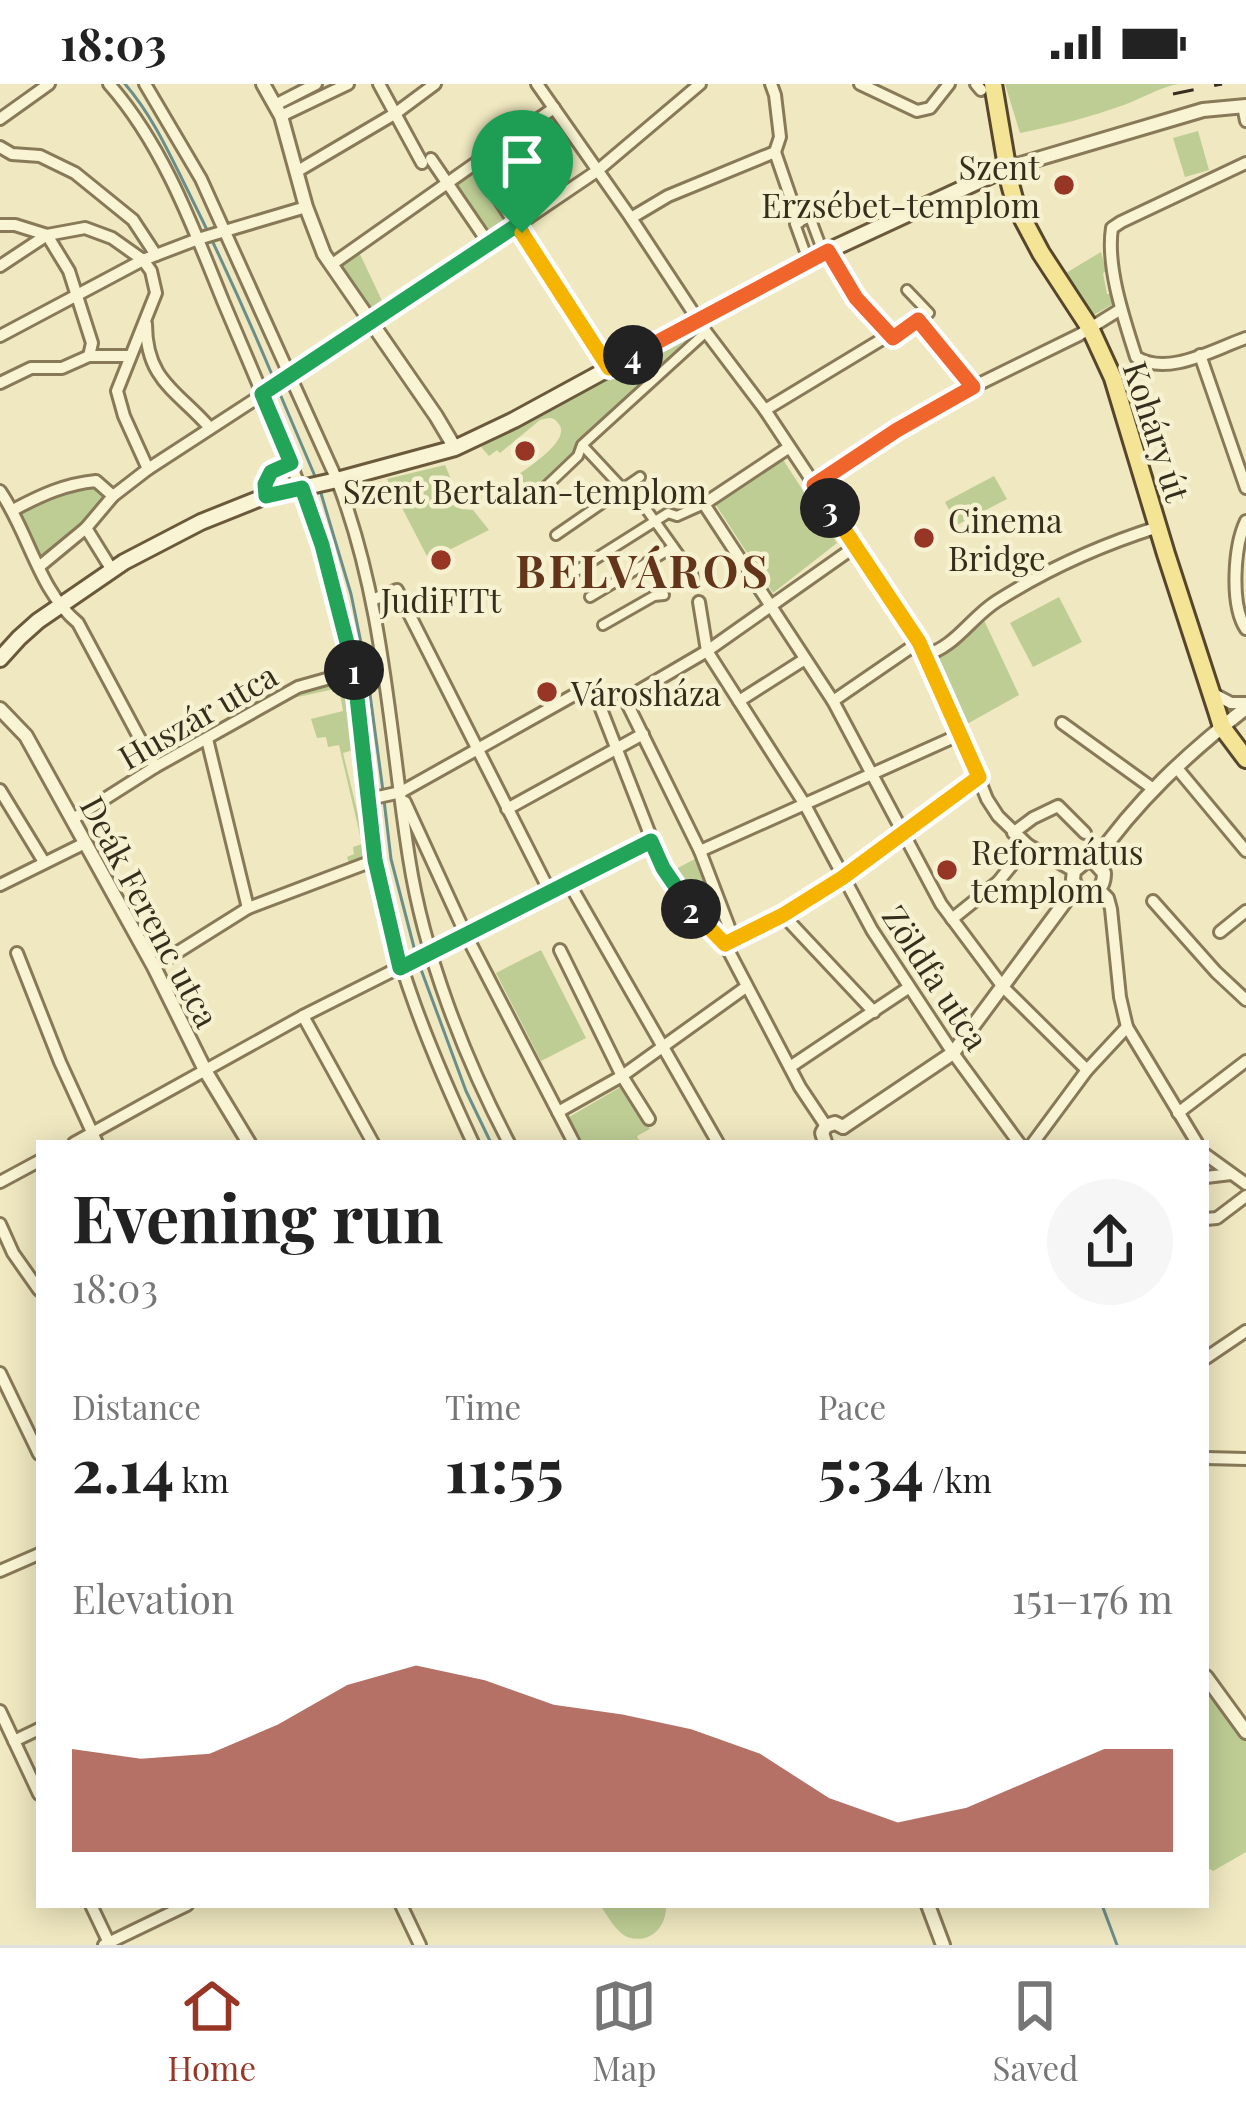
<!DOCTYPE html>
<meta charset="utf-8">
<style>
body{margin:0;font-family:"Playfair Display",serif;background:#f6f6f6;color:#222;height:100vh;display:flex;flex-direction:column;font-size:45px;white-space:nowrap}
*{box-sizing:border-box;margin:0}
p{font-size:39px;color:#767676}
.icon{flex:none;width:66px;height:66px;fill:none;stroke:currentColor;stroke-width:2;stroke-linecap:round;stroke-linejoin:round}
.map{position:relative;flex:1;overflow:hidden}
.side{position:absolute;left:36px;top:1056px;width:1173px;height:768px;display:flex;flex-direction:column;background:#fff;border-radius:0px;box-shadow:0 6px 30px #0003}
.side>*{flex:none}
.pin{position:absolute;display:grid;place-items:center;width:102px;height:102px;color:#fff;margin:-123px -51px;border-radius:50% 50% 50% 0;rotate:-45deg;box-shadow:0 0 12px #0007}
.pin .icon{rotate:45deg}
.km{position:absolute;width:60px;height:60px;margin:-30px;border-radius:50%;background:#222;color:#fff;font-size:33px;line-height:60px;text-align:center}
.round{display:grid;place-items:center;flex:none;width:126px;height:126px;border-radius:63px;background:#f6f6f6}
.summary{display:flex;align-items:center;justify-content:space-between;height:204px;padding:0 36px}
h1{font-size:66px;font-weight:700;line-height:90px}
.figures{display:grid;grid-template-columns:repeat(3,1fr);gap:18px;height:204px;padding:12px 36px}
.figures div{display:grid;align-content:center}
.figures b{font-size:60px;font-weight:700}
.figures small{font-size:33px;font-weight:400}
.figures p{font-size:33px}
.chart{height:336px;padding:24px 36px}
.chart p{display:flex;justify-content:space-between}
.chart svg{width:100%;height:216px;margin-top:12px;fill:#983626;opacity:.7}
.status{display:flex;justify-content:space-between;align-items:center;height:84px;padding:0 60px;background:#fff;direction:ltr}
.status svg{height:33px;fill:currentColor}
.menu{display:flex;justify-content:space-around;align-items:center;height:168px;border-top:3px solid #e0e0e0;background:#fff;font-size:33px;color:#767676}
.menu a{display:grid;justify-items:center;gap:6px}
.menu .active{color:#983626}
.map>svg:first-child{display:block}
.green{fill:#becd94}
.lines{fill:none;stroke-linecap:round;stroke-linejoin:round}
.stream{stroke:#6a8f8b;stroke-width:3}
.pedestrian-casing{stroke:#887958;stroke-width:14}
.minor-casing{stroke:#887958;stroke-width:16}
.tertiary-casing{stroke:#887958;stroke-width:18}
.secondary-casing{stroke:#6a593b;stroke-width:20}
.primary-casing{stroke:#56462c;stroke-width:22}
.pedestrian{stroke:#f9f4d3;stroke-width:8}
.minor{stroke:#f9f4d3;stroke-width:10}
.tertiary{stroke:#f9f4d3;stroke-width:12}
.secondary{stroke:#f9f4d3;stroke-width:14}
.primary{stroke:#f3e496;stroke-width:16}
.rail{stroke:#372d1c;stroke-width:3;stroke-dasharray:21 21;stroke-linecap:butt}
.split-1-casing{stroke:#fff;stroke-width:24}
.split-2-casing{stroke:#fff;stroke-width:24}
.split-3-casing{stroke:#fff;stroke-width:24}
.split-4-casing{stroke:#fff;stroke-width:24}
.split-5-casing{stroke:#fff;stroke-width:24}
.split-1{stroke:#22a559;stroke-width:15}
.split-2{stroke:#22a559;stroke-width:15}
.split-3{stroke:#f5b400;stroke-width:15}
.split-4{stroke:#f0652b;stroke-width:15}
.split-5{stroke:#f5b400;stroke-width:15}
.poi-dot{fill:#983626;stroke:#f6f1d0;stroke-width:4.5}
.labels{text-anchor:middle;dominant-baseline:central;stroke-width:9;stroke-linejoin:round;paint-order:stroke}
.poi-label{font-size:33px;fill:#372d1c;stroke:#f6f1d0;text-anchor:start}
.street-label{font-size:33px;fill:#372d1c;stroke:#f6f1d0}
.district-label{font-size:45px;font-weight:bold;letter-spacing:3px;fill:#65351b;stroke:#f6f1d0}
</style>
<div class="status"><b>18:03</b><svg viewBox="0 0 49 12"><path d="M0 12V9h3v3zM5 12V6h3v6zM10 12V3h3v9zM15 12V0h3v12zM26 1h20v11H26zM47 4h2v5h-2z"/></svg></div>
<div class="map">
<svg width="1246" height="1861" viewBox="0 0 1246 1861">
<rect width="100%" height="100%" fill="#efe8c0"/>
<g class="green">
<path d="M1005,0h173c-20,4 -35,14 -54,21 -34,12 -68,21 -104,28z"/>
<polygon points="1198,47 1209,86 1185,93 1173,54"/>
<polygon points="476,80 517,141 489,160 448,100"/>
<polygon points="359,168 384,221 371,230 340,181"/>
<polygon points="1101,168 1106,187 1103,189 1107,210 1113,210 1113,220 1092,232 1066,189"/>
<path d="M686,248l5,7 -111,100 -10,18 -38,36 -14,-18c12,-9 55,-36 40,-52 -6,-8 -11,-4 -18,-3l-40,33 -3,-3 -8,6 -8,-9 81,-49z"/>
<polygon points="780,371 837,459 773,509 714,418"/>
<polygon points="445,381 453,400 452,411 461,425 473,426 489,446 429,476 387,395"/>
<polygon points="994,392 1007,415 957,441 945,418"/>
<polygon points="92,401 103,405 108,412 89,438 42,475 19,429 72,402"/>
<polygon points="1059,513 1082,558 1033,583 1010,539"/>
<polygon points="983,534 1019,611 967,640 938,579 940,571"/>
<path d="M355,587l8,76 -20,6 21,86 6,-1c1,17 -6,21 -20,28l-3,-9 7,-3 -1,-7 9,-3 -23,-99 -11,2 -2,-10 -9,1 -6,-19 32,-8 -4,-23 -46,10 -2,-7z"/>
<polygon points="699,773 724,845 717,848 670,788"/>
<polygon points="541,866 586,954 541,977 496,889"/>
<polygon points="624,1001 650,1045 637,1052 640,1059 583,1059 569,1033"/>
<polygon points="1206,1593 1246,1648 1246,1768 1213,1787 1206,1783"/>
<path d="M600,1821h66c1,21 -15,40 -39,32 -11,-5 -20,-22 -27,-32z"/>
</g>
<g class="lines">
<g class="stream">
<path d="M125,0c27,31 44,69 62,105 31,62 59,124 86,188"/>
<polyline points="280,310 317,397"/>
<polyline points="320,406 351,510 367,588 383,707"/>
<polyline points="384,716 391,775 416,871"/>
<polyline points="419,880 466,1007 491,1059"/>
<polyline points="1102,1821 1117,1861"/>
</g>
<g class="pedestrian-casing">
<g id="pedestrian">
<polyline points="828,167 856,214 889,251"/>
<polyline points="808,176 795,140 810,133 823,168"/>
<polyline points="907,206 929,229 918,236 973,303"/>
<polyline points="583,362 623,405"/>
<polyline points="629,401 692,489 693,497"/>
<polyline points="535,413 578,372 582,361 706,248"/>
<polyline points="556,451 640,393"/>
<polyline points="576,487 668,429 677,432 704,420"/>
<polyline points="590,513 673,463"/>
<polyline points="603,541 654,512 664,511"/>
</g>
</g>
<g class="minor-casing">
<g id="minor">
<path d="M109,0c54,61 84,143 114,217 51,121 105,239 131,368 13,63 11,128 21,190 17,99 56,194 98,284"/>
<path d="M145,0l56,95 136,301c47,121 52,251 72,378 15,97 55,199 100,285"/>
<polyline points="379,0 422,79"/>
<polyline points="537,0 631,134 706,248 765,326 919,558 961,650 987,715 998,732 1028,761 1074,787"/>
<polyline points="771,0 775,11 780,53 775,68 799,138"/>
<polyline points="860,0 917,27 930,24 949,0"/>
<polyline points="976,0 981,6"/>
<polyline points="275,21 316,0"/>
<polyline points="1243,22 1246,37"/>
<polyline points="281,32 348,0"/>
<polyline points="0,35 49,0"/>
<polyline points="0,63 12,70 40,72 75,89 133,136 156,171"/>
<polyline points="431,75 489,160"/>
<path d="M1246,79l-125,59 -9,6c-6,39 12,91 24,129 32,20 78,-8 110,-19"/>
<polyline points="476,80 609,284"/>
<polyline points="296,88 396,29 435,0"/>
<polyline points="631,134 668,112 775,68"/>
<polyline points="0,141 15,141 47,151"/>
<polyline points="47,151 69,187 92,259 89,272"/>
<polyline points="331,181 554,24"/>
<polyline points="0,182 47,151 85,144 112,154 143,176 151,187 156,209 117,307 124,332 148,385"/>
<path d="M146,240c0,57 32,67 64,104"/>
<polyline points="0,252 143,176 198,155 306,123"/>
<polyline points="1200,271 1246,404"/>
<polyline points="0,299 31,284 62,284 89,272 129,272"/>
<polyline points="765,326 889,251 893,254 918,236"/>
<polyline points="788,364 704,420 833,617 941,820 1003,903 1087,986"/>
<polyline points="814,401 897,346 973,303 1079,251 1121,225"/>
<path d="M0,407c29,42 39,100 78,132l77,144"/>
<polyline points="266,412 265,400 271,388 291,379"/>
<path d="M13,426c28,-15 52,-26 83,-29l17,15"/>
<path d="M1246,437c-12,25 -16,84 0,108"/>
<polyline points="86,444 112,486"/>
<polyline points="40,482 86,444 113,412 148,385 371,240 597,87 700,0"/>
<polyline points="372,516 397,506 550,808"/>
<polyline points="699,518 707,567 804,719 872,846 953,969 1019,1059"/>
<path d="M923,572c33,-9 47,-38 74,-55 50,-32 104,-56 161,-74"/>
<polyline points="1210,608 1231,619 1246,619"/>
<polyline points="739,617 805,575"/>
<polyline points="833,617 919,558"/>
<polyline points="1062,639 1152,704"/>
<polyline points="207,655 248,824"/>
<polyline points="1176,683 1246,767"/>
<polyline points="0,706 44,778"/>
<polyline points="369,715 401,708 583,606 596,612 663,784 689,823 725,860 800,1003 826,1042"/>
<polyline points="405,718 466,851 574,1059"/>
<polyline points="507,725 643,650"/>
<polyline points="73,735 155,683 298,603 355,587"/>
<polyline points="1013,749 1033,734 1058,722 1085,749"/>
<polyline points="700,767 961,650"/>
<polyline points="569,799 718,1059"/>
<polyline points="0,801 85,759"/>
<polyline points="1099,805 1108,814 1111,825 1120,913 1127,943 1197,1059"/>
<polyline points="1153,817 1216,888 1246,916"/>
<polyline points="783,831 874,928"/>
<polyline points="952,835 998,798 1028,761"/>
<polyline points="1220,848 1246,827"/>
<polyline points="725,860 729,843 700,767 625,615 707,567 856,462"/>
<polyline points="725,860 783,831 842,793 979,693"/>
<polyline points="560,866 622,992 649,1035"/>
<polyline points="17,869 60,978 97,1059"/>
<polyline points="154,883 248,824 375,776"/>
<polyline points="303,932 373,1059"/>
<polyline points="790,983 908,904"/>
<polyline points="558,1028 622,992 746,903"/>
<polyline points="1178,1029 1246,977"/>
<polyline points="74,1059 303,932 651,757"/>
<polyline points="1033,1059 1087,986 1127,943"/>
<polyline points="1206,1071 1246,1100"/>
<polyline points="1206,1093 1231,1090"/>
<polyline points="0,1098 39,1077"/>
<polyline points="1206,1135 1217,1134 1246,1112"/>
<polyline points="0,1140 13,1169 39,1206"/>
<polyline points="1206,1274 1246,1247"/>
<polyline points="0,1289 39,1370"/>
<polyline points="1206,1374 1246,1375"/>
<polyline points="0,1487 39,1470"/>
<polyline points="0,1627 39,1710"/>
<polyline points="14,1657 39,1645"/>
<polyline points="91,1821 110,1861"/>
<polyline points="401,1821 420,1861"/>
<polyline points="104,1861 187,1821"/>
</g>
</g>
<g class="tertiary-casing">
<g id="tertiary">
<polyline points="263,0 281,32 306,123 324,170 436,332 455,364"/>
<polyline points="1007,84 1203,26 1246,22"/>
<polyline points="0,625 26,652 154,883 206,988 249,1059"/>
<path d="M1094,778c42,-61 94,-109 152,-154"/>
<path d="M1076,803c15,11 28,4 28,-14l-10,-11"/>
<polyline points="1076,803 1073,795 1074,787 1086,777 1094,778"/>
<polyline points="843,1043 953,969 1076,803"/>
<polyline points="825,1058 822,1049 826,1042 835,1039 843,1043"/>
<polyline points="1206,1593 1246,1648"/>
<polyline points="928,1821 943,1861"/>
</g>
</g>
<g class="secondary-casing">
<polyline id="secondary" points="0,575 19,554 38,537 124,478 201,438 266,412 337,396 455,364 514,336 808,176 1007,84"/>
</g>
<g class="primary-casing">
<polyline id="primary" points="993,0 1010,100 1016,122 1041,169 1090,244 1113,294 1166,470 1217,627 1222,643 1246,675"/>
</g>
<use href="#pedestrian" class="pedestrian"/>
<use href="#minor" class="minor"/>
<use href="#tertiary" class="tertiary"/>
<use href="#secondary" class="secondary"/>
<use href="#primary" class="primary"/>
<polyline class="rail" points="1173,10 1222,0"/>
</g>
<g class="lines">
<g class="split-1-casing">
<polyline id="split-1" points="354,586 322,461 302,404 266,412 265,400 271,388 291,379 262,310 517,141 522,149"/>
</g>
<g class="split-2-casing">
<polyline id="split-2" points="354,586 375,776 400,884 651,757 663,784 691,825"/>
</g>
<g class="split-3-casing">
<polyline id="split-3" points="691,825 725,860 783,831 842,794 979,693 919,558 830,424"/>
</g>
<g class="split-4-casing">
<polyline id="split-4" points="633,271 828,167 856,214 893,254 918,236 973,303 897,346 814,401 830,424"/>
</g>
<g class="split-5-casing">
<polyline id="split-5" points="522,149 609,284 633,271"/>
</g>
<use href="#split-1" class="split-1"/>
<use href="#split-2" class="split-2"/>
<use href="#split-3" class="split-3"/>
<use href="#split-4" class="split-4"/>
<use href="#split-5" class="split-5"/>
</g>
<g class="poi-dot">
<circle cx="1064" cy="101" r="12"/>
<circle cx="525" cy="367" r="12"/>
<circle cx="924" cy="454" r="12"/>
<circle cx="441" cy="476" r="12"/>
<circle cx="547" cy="608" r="12"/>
<circle cx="947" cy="786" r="12"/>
</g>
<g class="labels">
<g class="poi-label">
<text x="1040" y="82" text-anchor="end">Szent<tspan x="1040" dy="38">Erzsébet-templom</tspan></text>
<text x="525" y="406" text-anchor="middle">Szent Bertalan-templom</text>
<text x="948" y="435">Cinema<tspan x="948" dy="38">Bridge</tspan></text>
<text x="441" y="515" text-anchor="middle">JudiFITt</text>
<text x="571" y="608">Városháza</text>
<text x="971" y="767">Református<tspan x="971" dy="38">templom</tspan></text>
</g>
<g class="street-label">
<text transform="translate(1158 347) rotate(72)">Koháry út</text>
<text transform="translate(197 631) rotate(-30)">Huszár utca</text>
<text transform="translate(151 827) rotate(62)">Deák Ferenc utca</text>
<text transform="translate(937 893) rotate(57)">Zöldfa utca</text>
</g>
<g class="district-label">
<text x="643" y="485">BELVÁROS</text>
</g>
</g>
</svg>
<div class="pin" style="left:522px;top:149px;background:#1e9e55"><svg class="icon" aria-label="arrive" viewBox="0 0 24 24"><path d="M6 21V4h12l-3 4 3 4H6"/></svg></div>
<b class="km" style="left:354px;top:586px">1</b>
<b class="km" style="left:691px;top:825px">2</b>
<b class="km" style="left:830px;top:424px">3</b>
<b class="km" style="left:633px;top:271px">4</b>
<section class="side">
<div class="summary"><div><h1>Evening run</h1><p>18:03</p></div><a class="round"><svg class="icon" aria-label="share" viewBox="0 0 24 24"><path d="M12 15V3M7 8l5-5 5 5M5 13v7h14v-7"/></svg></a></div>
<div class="figures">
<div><p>Distance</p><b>2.14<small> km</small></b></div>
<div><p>Time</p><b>11:55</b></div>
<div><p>Pace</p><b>5:34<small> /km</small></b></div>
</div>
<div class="chart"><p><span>Elevation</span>151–176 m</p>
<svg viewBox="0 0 160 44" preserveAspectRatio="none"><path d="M0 44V23L10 25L20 24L30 18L40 10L50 6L60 9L70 14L80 16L90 19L100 24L110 33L120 38L130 35L140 29L150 23L160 23V44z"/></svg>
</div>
</section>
</div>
<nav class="menu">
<a class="active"><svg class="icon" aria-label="home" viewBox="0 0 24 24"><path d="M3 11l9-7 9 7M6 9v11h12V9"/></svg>Home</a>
<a><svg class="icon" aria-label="map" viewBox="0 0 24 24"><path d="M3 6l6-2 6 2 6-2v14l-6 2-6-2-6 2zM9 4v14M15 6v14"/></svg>Map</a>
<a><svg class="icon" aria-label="saved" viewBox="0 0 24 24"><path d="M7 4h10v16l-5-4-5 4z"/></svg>Saved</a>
</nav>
